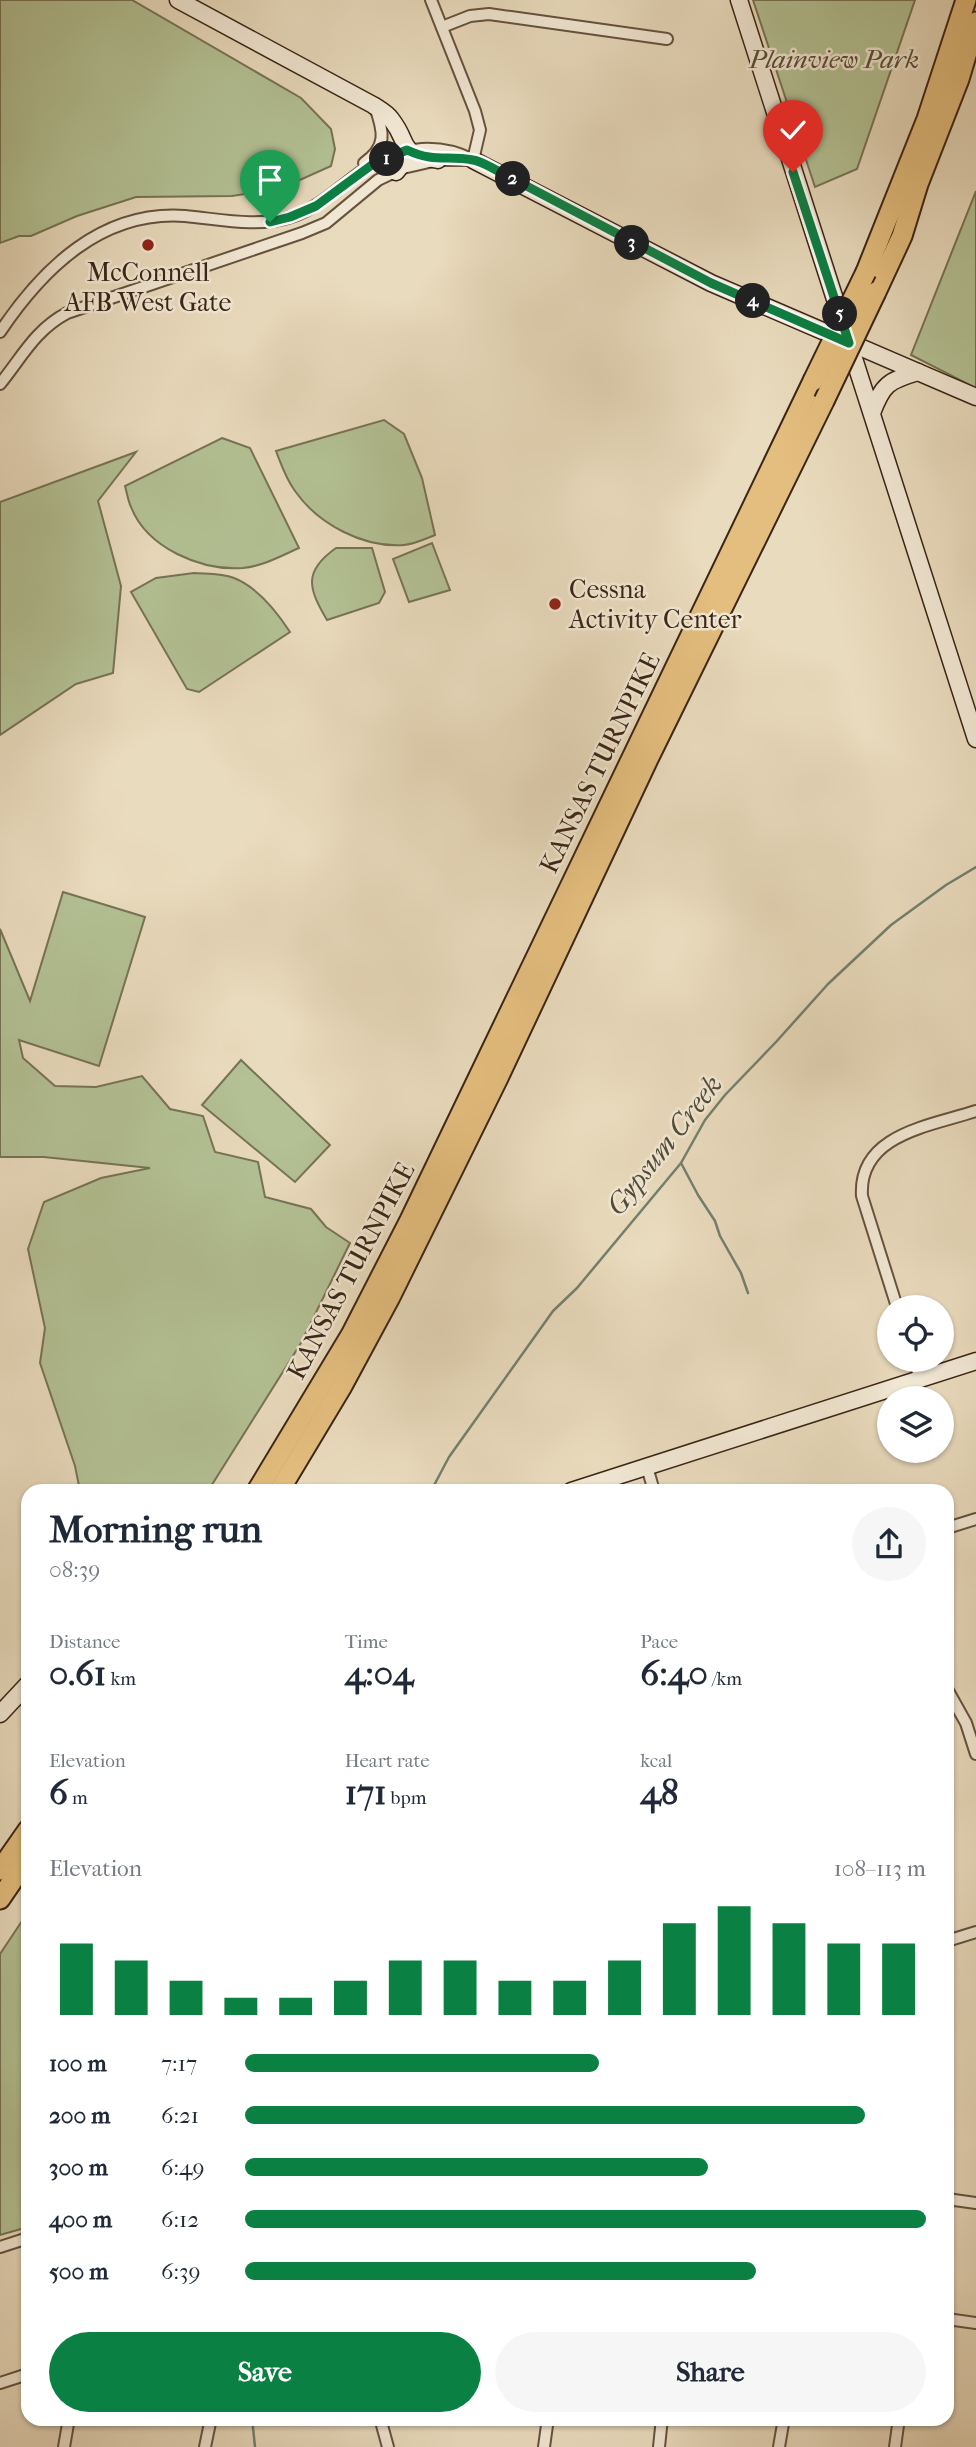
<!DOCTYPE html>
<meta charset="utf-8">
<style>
body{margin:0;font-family:"IM FELL French Canon",serif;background:#f6f6f7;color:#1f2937;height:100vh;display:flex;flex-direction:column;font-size:26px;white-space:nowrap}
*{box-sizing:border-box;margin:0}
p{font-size:23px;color:#747a83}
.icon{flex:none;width:38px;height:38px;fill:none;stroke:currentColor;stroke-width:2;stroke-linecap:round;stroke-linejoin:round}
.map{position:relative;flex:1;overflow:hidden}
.details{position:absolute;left:21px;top:1484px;width:933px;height:942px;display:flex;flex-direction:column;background:#fff;border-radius:21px;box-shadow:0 2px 5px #0004}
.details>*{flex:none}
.buttons{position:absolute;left:877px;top:1295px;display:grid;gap:14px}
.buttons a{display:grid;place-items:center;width:77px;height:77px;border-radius:50%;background:#fff;box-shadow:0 2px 5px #0004;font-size:35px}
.pin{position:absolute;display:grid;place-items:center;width:60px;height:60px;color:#fff;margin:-72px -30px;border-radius:50% 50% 50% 0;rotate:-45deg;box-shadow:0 0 7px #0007}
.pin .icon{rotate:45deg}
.km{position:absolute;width:35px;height:35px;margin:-18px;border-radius:50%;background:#222;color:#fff;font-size:19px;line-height:35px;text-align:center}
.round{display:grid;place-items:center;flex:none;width:74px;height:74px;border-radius:37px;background:#f6f6f7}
.summary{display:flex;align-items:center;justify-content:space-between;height:119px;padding:0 28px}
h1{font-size:38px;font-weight:700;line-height:52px}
.metrics{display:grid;grid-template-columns:repeat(3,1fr);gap:10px;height:119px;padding:7px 28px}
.metrics div{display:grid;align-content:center}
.metrics b{font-size:35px;font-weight:700}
.metrics small{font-size:19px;font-weight:400}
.metrics p{font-size:19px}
.chart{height:196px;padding:14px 28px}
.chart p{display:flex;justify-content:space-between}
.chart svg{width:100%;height:126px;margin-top:7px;stroke:#0b8043;stroke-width:6}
.cta{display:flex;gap:14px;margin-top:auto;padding:14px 28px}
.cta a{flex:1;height:80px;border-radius:42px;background:#0b8043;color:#fff;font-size:28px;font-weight:700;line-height:80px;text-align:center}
.cta a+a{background:#f6f6f7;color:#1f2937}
ul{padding:0 28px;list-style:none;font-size:23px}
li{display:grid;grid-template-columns:112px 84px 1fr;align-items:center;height:52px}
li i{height:18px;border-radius:9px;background:#0b8043}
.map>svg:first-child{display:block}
.green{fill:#b3c194;stroke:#767355;stroke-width:2}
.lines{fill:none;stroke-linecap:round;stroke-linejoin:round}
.stream{stroke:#73806f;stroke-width:2.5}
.street-casing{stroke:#665240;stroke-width:14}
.secondary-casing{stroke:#3a2516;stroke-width:19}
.highway-casing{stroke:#3a2516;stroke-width:23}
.street{stroke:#f1e8d4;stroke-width:10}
.secondary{stroke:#f1e8d4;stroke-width:16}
.highway{stroke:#e4be7e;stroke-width:19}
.highway-bridge-casing{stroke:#3a2516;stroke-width:23;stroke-linecap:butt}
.highway-bridge{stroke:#e4be7e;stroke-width:19}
.route-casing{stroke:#fff;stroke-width:14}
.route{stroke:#0b8043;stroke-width:9}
.poi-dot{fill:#8f2418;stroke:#f1e8d4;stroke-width:2.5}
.labels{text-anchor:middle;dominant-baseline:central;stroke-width:5;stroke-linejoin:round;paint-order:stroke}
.park-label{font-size:26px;font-style:italic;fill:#584c36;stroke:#f1e8d4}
.poi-label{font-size:26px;fill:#3a2516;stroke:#f1e8d4}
.street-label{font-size:26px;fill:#3a2516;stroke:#f1e8d4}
.water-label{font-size:28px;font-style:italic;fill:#524b3b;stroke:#f1e8d4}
</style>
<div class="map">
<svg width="976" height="2447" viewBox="0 0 976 2447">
<rect width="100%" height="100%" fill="#e9dbbd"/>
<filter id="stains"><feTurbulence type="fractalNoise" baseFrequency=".00286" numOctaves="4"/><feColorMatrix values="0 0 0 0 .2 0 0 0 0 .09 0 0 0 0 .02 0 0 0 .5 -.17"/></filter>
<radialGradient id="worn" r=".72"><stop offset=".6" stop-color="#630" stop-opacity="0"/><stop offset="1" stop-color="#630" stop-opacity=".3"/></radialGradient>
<g class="green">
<polygon points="0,0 132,0 301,98 331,129 335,149 331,166 282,188 232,196 136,197 77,216 31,236 19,236 0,243"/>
<polygon points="753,0 915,0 857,169 815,187"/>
<polygon points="976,191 976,388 911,355"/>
<path d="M384,420l20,14 18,44 13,57c-10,4 -20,9 -31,10 -41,3 -86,-21 -109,-54 -9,-12 -14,-27 -19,-40z"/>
<path d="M222,438l28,10 49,100c-18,8 -36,18 -56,20 -42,3 -96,-20 -112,-61 -3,-6 -4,-14 -6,-21z"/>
<polygon points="136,452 98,501 121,586 113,673 76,684 0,735 0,502"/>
<polygon points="432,543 450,590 409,602 393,559"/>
<path d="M336,548h36l13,44 -6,11 -52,17c-18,-31 -25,-48 9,-72z"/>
<path d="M194,573c13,1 27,0 40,5 23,9 43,34 56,54l-91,60 -12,-3 -56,-97 25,-14z"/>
<polygon points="63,892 145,917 99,1066 19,1040 23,1058 55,1086 96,1087 142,1076 170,1109 203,1116 215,1152 258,1162 265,1197 311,1209 326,1227 350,1243 301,1343 208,1491 80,1491 75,1466 40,1363 45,1328 28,1249 44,1202 101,1178 150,1168 44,1157 0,1157 0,929 30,1001"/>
<polygon points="241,1060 330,1145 295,1182 202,1105"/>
<polygon points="28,1912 28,2227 0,2235 0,1954"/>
</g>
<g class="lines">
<g class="stream">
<polyline points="681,1163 698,1195 715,1221 720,1236 741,1273 748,1293"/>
<polyline points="431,1491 449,1457 553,1311 577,1288 681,1163 705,1120 725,1095 776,1042 828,984 891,925 946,885 976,867"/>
<polyline points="252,2418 255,2447"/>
</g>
<g class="street-casing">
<g id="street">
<polyline points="431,0 475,111 480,130 473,160"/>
<polyline points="442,27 470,16 489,14 667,39"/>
<path d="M364,163c23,-16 20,-31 11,-56"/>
<path d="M0,332c43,-64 102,-122 185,-116 34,3 72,12 106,1 31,-10 53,-35 80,-52 31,-19 70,-22 102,-5"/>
<path d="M0,384c22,-27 35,-54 67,-71l235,-80 24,-10 52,-43 25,-12 35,-8h32"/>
<path d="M897,1307l-35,-111c-4,-62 69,-70 114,-85"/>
<polyline points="914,1360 920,1379"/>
<polyline points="647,1467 654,1491"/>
<polyline points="947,1528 976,1519"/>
<polyline points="947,1689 966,1723 976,1754"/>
<polyline points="947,1941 976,1932"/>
<polyline points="947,2199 976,2203"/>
<polyline points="0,2247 28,2238"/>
<polyline points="947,2319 976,2323"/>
<polyline points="0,2383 28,2374"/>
<polyline points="380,2418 388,2447"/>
<polyline points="64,2447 69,2418"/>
<polyline points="205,2447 211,2418"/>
<polyline points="544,2447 548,2418"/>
<polyline points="659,2447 662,2418"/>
<polyline points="779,2447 784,2418"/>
<polyline points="895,2447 899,2418"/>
</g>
</g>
<g class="secondary-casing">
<g id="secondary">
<path d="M178,0l195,105c6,4 14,8 18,14 21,27 4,33 47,41"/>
<polyline points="739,0 976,739"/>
<polyline points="473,160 711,283 976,397"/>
<polyline points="396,172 404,162 407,150"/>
<path d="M872,413c11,-29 16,-32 46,-41"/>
<polyline points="571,1491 976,1361"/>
<polyline points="0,1714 28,1684"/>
</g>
</g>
<g class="highway-casing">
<g id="highway">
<polyline points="866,272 927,119 966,0"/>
<polyline points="876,292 902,236 918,184 959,79 976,22"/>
<polyline points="257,1491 351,1335 410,1220 813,381"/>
<polyline points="279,1491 342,1386 390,1297 498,1078 648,759 824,401"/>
<polyline points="0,1870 28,1830"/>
<polyline points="0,1899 28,1858"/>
</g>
</g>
<use href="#street" class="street"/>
<use href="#secondary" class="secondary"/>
<use href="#highway" class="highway"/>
<g class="highway-bridge-casing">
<g id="highway-bridge">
<polyline points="813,381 866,272"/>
<polyline points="824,401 876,292"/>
</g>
</g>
<use href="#highway-bridge" class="highway-bridge"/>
</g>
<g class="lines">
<g class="route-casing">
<path id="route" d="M270,222l20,-5 26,-11 57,-42 34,-14c28,13 40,5 66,10 8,1 17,7 25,11l213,112 138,60 -56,-171"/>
</g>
<use href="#route" class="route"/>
</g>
<g class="poi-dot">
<circle cx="148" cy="245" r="7"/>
<circle cx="555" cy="604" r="7"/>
</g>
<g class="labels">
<g class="park-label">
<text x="834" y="59">Plainview Park</text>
</g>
<g class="poi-label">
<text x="148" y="272">McConnell<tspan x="148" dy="30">AFB West Gate</tspan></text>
<text x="569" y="589" text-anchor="start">Cessna<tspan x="569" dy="30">Activity Center</tspan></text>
</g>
<g class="street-label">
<text transform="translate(600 763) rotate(-64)">KANSAS TURNPIKE</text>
<text transform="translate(351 1271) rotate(-62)">KANSAS TURNPIKE</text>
</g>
<g class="water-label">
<text transform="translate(664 1145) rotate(-52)">Gypsum Creek</text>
</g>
</g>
<rect width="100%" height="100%" filter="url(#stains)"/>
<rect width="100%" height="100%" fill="url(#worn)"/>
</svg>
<div class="buttons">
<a><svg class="icon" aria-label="locate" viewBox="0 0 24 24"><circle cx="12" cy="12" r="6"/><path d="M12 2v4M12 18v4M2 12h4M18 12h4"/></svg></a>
<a><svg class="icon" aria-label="layers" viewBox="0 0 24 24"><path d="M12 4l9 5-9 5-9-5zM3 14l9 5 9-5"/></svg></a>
</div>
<div class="pin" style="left:270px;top:222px;background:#1e9e55"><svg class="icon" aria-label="arrive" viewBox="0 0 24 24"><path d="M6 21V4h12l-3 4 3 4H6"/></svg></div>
<div class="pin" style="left:793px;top:172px;background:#d93025"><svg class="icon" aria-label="check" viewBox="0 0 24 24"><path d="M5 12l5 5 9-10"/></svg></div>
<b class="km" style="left:387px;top:159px">1</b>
<b class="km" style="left:513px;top:179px">2</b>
<b class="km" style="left:632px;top:243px">3</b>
<b class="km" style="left:753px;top:301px">4</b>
<b class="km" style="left:840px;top:314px">5</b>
<section class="details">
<div class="summary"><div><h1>Morning run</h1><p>08:39</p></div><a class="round"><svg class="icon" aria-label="share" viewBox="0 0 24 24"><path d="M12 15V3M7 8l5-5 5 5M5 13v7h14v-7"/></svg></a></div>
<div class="metrics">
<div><p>Distance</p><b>0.61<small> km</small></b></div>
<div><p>Time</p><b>4:04</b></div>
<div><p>Pace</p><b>6:40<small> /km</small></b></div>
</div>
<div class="metrics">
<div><p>Elevation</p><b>6<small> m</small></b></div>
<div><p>Heart rate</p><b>171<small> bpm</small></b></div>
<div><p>kcal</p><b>48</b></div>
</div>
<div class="chart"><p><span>Elevation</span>108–113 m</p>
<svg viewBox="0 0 160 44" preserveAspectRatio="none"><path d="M5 44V19M15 44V25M25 44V32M35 44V38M45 44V38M55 44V32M65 44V25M75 44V25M85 44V32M95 44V32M105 44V25M115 44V12M125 44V6M135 44V12M145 44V19M155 44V19"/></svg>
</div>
<ul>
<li><b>100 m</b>7:17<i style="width:52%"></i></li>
<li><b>200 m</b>6:21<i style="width:91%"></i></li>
<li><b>300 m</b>6:49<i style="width:68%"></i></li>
<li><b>400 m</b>6:12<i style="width:100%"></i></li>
<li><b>500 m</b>6:39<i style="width:75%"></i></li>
</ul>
<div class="cta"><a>Save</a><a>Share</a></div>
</section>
</div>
